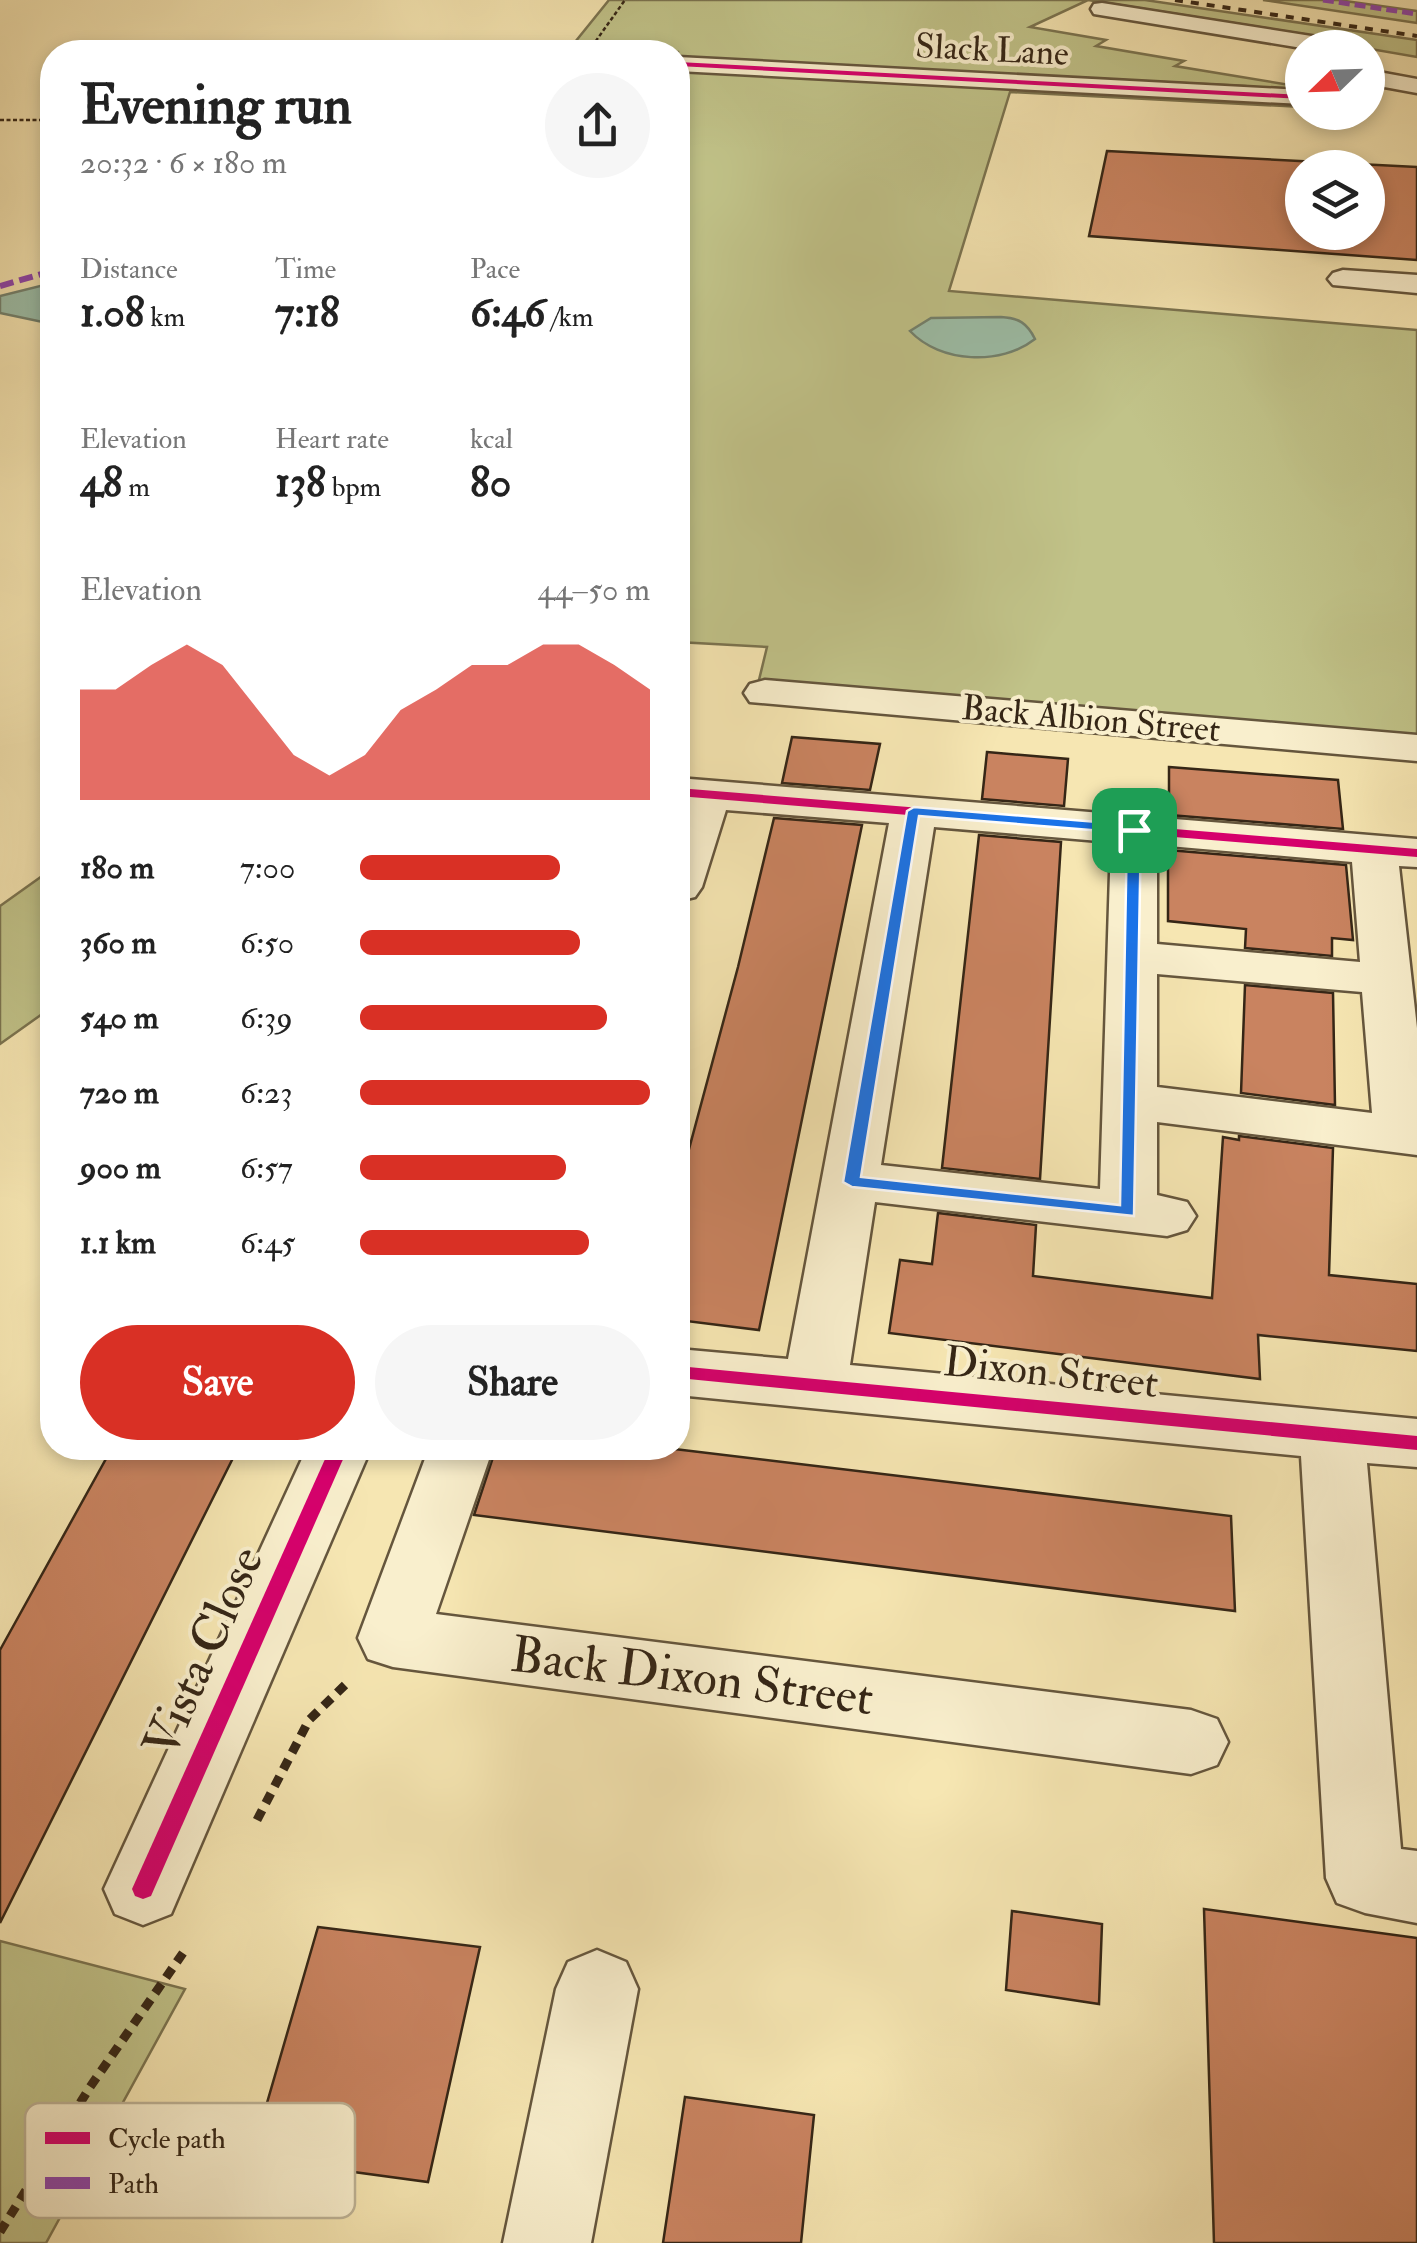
<!DOCTYPE html>
<meta charset="utf-8">
<style>
body{margin:0;font-family:"IM FELL Double Pica",serif;background:#f6f6f6;color:#222;height:100vh;display:flex;flex-direction:column;font-size:38px;white-space:nowrap}
*{box-sizing:border-box;margin:0}
p{font-size:32px;color:#767676}
.icon{flex:none;width:55px;height:55px;fill:none;stroke:currentColor;stroke-width:2;stroke-linecap:round;stroke-linejoin:round}
.map{position:relative;flex:1;overflow:hidden}
.panel{position:absolute;left:40px;top:40px;width:650px;height:1420px;display:flex;flex-direction:column;background:#fff;border-radius:40px;box-shadow:0 5px 15px #0003}
.panel>*{flex:none}
.needle{width:65px;rotate:247deg}
.fabs{position:absolute;left:1285px;top:30px;display:grid;gap:20px}
.fabs a{display:grid;place-items:center;width:100px;height:100px;border-radius:50%;background:#fff;box-shadow:0 5px 15px #0003;font-size:50px}
.pin{position:absolute;display:grid;place-items:center;width:85px;height:85px;color:#fff;margin:-42px;border-radius:20px;box-shadow:0 5px 15px #0006}
.round{display:grid;place-items:center;flex:none;width:105px;height:105px;border-radius:52px;background:#f6f6f6}
.summary{display:flex;align-items:center;justify-content:space-between;height:170px;padding:0 40px}
h1{font-size:55px;font-weight:700;line-height:75px}
.stats{display:grid;grid-template-columns:repeat(3,1fr);gap:15px;height:170px;padding:10px 40px}
.stats div{display:grid;align-content:center}
.stats b{font-size:42px;font-weight:700}
.stats small{font-size:28px;font-weight:400}
.stats p{font-size:28px}
.chart{height:280px;padding:20px 40px}
.chart p{display:flex;justify-content:space-between}
.chart svg{width:100%;height:180px;margin-top:10px;fill:#d93025;opacity:.7}
.cta{display:flex;gap:20px;margin-top:auto;padding:20px 40px}
.cta a{flex:1;height:115px;border-radius:60px;background:#d93025;color:#fff;font-size:40px;font-weight:700;line-height:115px;text-align:center}
.cta a+a{background:#f6f6f6;color:#222}
ul{padding:0 40px;list-style:none;font-size:32px}
li{display:grid;grid-template-columns:160px 120px 1fr;align-items:center;height:75px}
li i{height:25px;border-radius:12px;background:#d93025}
.map>svg:first-child{display:block}
.green{fill:#c1c389;stroke:#7b7450;stroke-width:2.5}
.water{fill:#9dc0aa;stroke:#73826f;stroke-width:2.5}
.building{fill:#c98360;stroke:#352616;stroke-width:2.5;fill-rule:evenodd}
.lines{fill:none;stroke-linecap:round;stroke-linejoin:round}
.minor-casing{stroke:#65563d;stroke-width:5}
.path-far1{stroke:#352616;stroke-width:2.5;stroke-dasharray:4 2.5;stroke-linecap:butt}
.path{stroke:#352616;stroke-width:9;stroke-dasharray:11 8;stroke-linecap:butt}
.minor{fill:#f9efcd;fill-rule:evenodd}
.rail{stroke:#352616;stroke-width:4;stroke-dasharray:8 8;stroke-linecap:butt}
.quiet-far1{stroke:#8e44ad;stroke-width:5;stroke-dasharray:11 5;stroke-linecap:butt}
.quiet{stroke:#8e44ad;stroke-width:6;stroke-dasharray:14 6;stroke-linecap:butt}
.cycleway-casing{stroke:#f9efcd;stroke-width:6}
.cycleway{fill:#d6006c;fill-rule:evenodd}
.route{fill:#1a73e8;stroke:#fff;stroke-width:2.5;fill-rule:evenodd}
.labels{text-anchor:middle;dominant-baseline:central;stroke-width:8;stroke-linejoin:round;paint-order:stroke}
.far-street-label{font-size:35px;fill:#352616;stroke:#f9efcd}
.street-label{font-size:42px;fill:#352616;stroke:#f9efcd}
.near-street-label{font-size:50px;fill:#352616;stroke:#f9efcd}
.key{fill:#f9efcd;stroke:#beb396;stroke-width:2.5}
.key-label{font-size:28px;fill:#352616}
</style>
<div class="map">
<svg width="1417" height="2243" viewBox="0 0 1417 2243">
<rect width="100%" height="100%" fill="#f6e6b2"/>
<filter id="stains"><feTurbulence type="fractalNoise" baseFrequency=".002" numOctaves="4"/><feColorMatrix values="0 0 0 0 .2 0 0 0 0 .09 0 0 0 0 .02 0 0 0 .5 -.17"/></filter>
<radialGradient id="worn" r=".72"><stop offset=".6" stop-color="#630" stop-opacity="0"/><stop offset="1" stop-color="#630" stop-opacity=".3"/></radialGradient>
<g class="green">
<polygon points="609,0 1145,0 1417,40 1417,57 1301,37 1304,34 1088,0 1030,27 1106,40 1096,46 1184,61 1175,66 1302,87 1302,93 1245,86 678,58 678,52 567,52"/>
<polygon points="1263,0 1338,0 1417,11 1417,23"/>
<polygon points="678,69 1302,103 1302,107 1010,92 949,291 1417,330 1417,737 759,680 767,647 678,642"/>
<polygon points="52,869 52,1007 0,1044 0,906"/>
<polygon points="0,1941 185,1989 46,2243 0,2243"/>
</g>
<g class="water">
<polygon points="52,283 52,324 0,313 0,296"/>
<path d="M1001,317c18,1 26,6 34,22 -34,27 -95,24 -125,-8l21,-13z"/>
</g>
<g class="building">
<path d="M1107,151l310,16v93l-328,-24zM1302,168h66v64h-66z"/>
<polygon points="792,737 880,744 870,790 782,783"/>
<polygon points="987,752 1068,759 1064,806 982,799"/>
<polygon points="1169,767 1338,780 1343,829 1169,815"/>
<polygon points="774,818 862,825 759,1330 678,1320 678,1190 738,967"/>
<polygon points="979,835 1061,842 1040,1179 942,1168"/>
<polygon points="1168,850 1346,865 1353,940 1332,938 1332,956 1245,948 1246,929 1168,921"/>
<polygon points="1245,985 1333,993 1335,1105 1241,1093"/>
<polygon points="1239,1136 1333,1148 1329,1275 1417,1284 1417,1351 1258,1335 1260,1379 889,1333 900,1260 932,1264 938,1213 1036,1225 1033,1276 1212,1298 1223,1137 1239,1140"/>
<polygon points="112,1448 238,1448 0,1923 0,1650"/>
<polygon points="496,1448 666,1448 1231,1516 1235,1611 474,1515"/>
<polygon points="1204,1909 1417,1938 1417,2243 1214,2243"/>
<polygon points="1012,1911 1102,1924 1099,2004 1006,1990"/>
<polygon points="318,1927 480,1947 428,2182 251,2158"/>
<polygon points="685,2097 814,2115 801,2243 663,2243"/>
</g>
<g class="lines">
<g class="minor-casing">
<g id="minor">
<polygon points="1102,3 1343,41 1354,48 1302,48 1094,14 1091,9 1094,4"/>
<polygon points="678,57 1302,90 1302,104 678,71"/>
<polygon points="1368,70 1417,79 1417,93 1368,84"/>
<polygon points="1343,270 1417,275 1417,293 1333,285 1328,279 1333,273"/>
<polygon points="765,680 1417,735 1417,761 750,702 744,693 750,684"/>
<path d="M678,778l739,61v28l-18,-1 18,162v127l-260,-33v73l30,7 9,14 -9,14 -20,6 -292,-34 -25,163 567,54v48l-50,-4 34,386 16,2v72l-52,-10 -28,-10 -11,-25 -25,-422 -623,-61v-46l110,10 101,-536 -163,-13 -24,77 -7,10 -17,4v-83l4,-12 -4,-1zM934,827l177,15 -11,347 -219,-24zM1157,845l195,17 8,100 -203,-18zM1157,974l205,18 10,121 -215,-26z"/>
<polygon points="307,1448 371,1448 171,1914 143,1925 115,1914 104,1889"/>
<polygon points="429,1448 493,1448 436,1614 1191,1710 1217,1719 1228,1742 1217,1765 1191,1774 393,1667 368,1659 358,1638"/>
<polygon points="597,1950 626,1962 638,1989 591,2243 503,2243 556,1989 568,1962"/>
</g>
</g>
<g class="path-far1">
<polyline points="588,52 625,0"/>
<polyline points="0,120 52,120"/>
</g>
<g class="path">
<polyline points="257,1820 309,1720 345,1685"/>
<polyline points="0,2232 90,2087 183,1953"/>
</g>
<use href="#minor" class="minor"/>
<polyline class="rail" points="1175,0 1417,36"/>
<polyline class="quiet-far1" points="1323,0 1417,14"/>
<polyline class="quiet" points="0,286 52,271"/>
<g class="cycleway-casing">
<g id="cycleway">
<polygon points="678,62 1302,95 1302,99 678,66"/>
<polygon points="678,788 1417,849 1417,857 678,796"/>
<polygon points="678,1366 1417,1436 1417,1450 678,1378"/>
<polygon points="330,1448 348,1448 151,1896 143,1899 135,1896 132,1889"/>
</g>
</g>
<use href="#cycleway" class="cycleway"/>
</g>
<path class="route" d="M914,807l220,18 7,5 -7,386 -282,-29 -9,-5 64,-371zM919,816l208,17 -7,372 -259,-28z"/>
<g class="labels">
<g class="far-street-label">
<text transform="translate(992 50) rotate(3)">Slack Lane</text>
<text transform="translate(1091 719) rotate(5)">Back Albion Street</text>
</g>
<g class="street-label">
<text transform="translate(1051 1373) rotate(6)">Dixon Street</text>
</g>
<g class="near-street-label">
<text transform="translate(204 1652) rotate(-66)">Vista Close</text>
<text transform="translate(692 1677) rotate(7)">Back Dixon Street</text>
</g>
</g>
<rect x="25" y="2103" width="330" height="115" rx="15" class="key"/>
<rect x="45" y="2132" width="45" height="12" fill="#d6006c"/>
<rect x="45" y="2177" width="45" height="12" fill="#8e44ad"/>
<g class="key-label">
<text x="108" y="2148">Cycle path</text>
<text x="108" y="2193">Path</text>
</g>
<rect width="100%" height="100%" filter="url(#stains)"/>
<rect width="100%" height="100%" fill="url(#worn)"/>
</svg>
<div class="fabs">
<a><svg class="needle" viewBox="-14 -14 28 28"><path d="M0-13l5 13h-10z" fill="#e53935"/><path d="M0 13l5-13h-10z" fill="#767676"/></svg></a>
<a><svg class="icon" aria-label="layers" viewBox="0 0 24 24"><path d="M12 4l9 5-9 5-9-5zM3 14l9 5 9-5"/></svg></a>
</div>
<div class="pin" style="left:1134px;top:830px;background:#1e9e55"><svg class="icon" aria-label="arrive" viewBox="0 0 24 24"><path d="M6 21V4h12l-3 4 3 4H6"/></svg></div>
<section class="panel">
<div class="summary"><div><h1>Evening run</h1><p>20:32 · 6 × 180 m</p></div><a class="round"><svg class="icon" aria-label="share" viewBox="0 0 24 24"><path d="M12 15V3M7 8l5-5 5 5M5 13v7h14v-7"/></svg></a></div>
<div class="stats">
<div><p>Distance</p><b>1.08<small> km</small></b></div>
<div><p>Time</p><b>7:18</b></div>
<div><p>Pace</p><b>6:46<small> /km</small></b></div>
</div>
<div class="stats">
<div><p>Elevation</p><b>48<small> m</small></b></div>
<div><p>Heart rate</p><b>138<small> bpm</small></b></div>
<div><p>kcal</p><b>80</b></div>
</div>
<div class="chart"><p><span>Elevation</span>44–50 m</p>
<svg viewBox="0 0 160 44" preserveAspectRatio="none"><path d="M0 44V17L10 17L20 11L30 6L40 11L50 22L60 33L70 38L80 33L90 22L100 17L110 11L120 11L130 6L140 6L150 11L160 17V44z"/></svg>
</div>
<ul>
<li><b>180 m</b>7:00<i style="width:69%"></i></li>
<li><b>360 m</b>6:50<i style="width:76%"></i></li>
<li><b>540 m</b>6:39<i style="width:85%"></i></li>
<li><b>720 m</b>6:23<i style="width:100%"></i></li>
<li><b>900 m</b>6:57<i style="width:71%"></i></li>
<li><b>1.1 km</b>6:45<i style="width:79%"></i></li>
</ul>
<div class="cta"><a>Save</a><a>Share</a></div>
</section>
</div>
